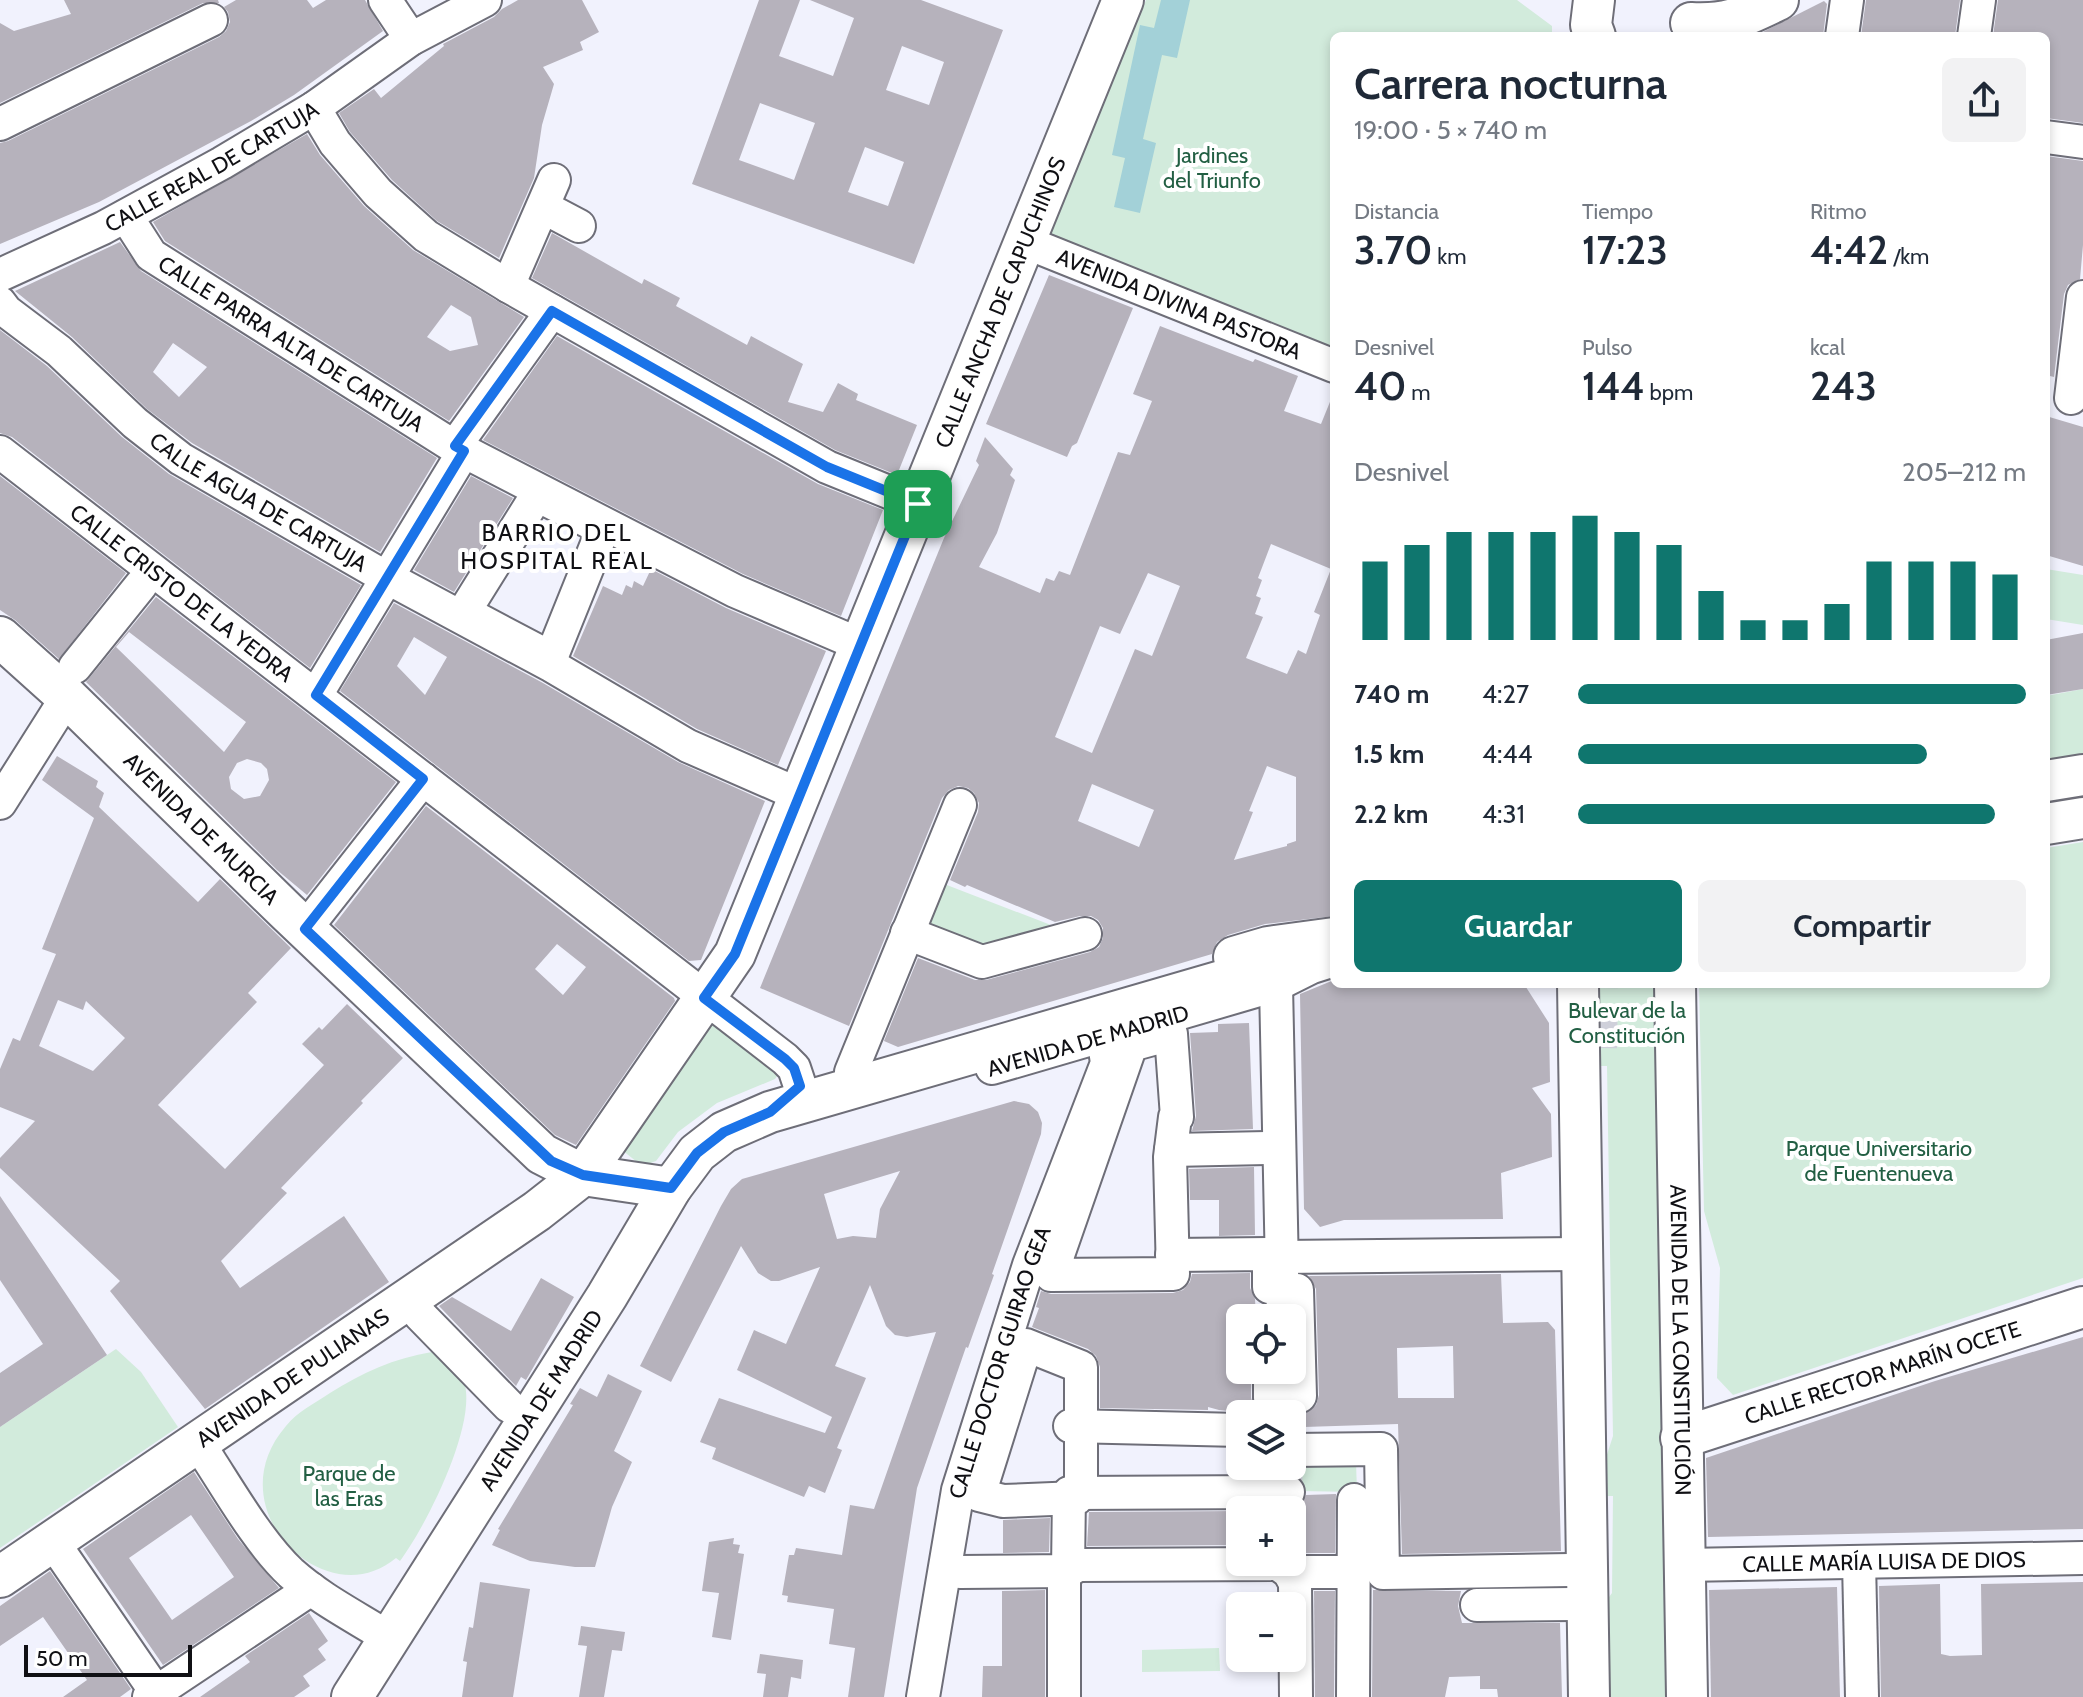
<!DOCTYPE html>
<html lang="es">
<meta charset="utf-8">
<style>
body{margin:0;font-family:Cabin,sans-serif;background:#f2f2f3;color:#1f2937;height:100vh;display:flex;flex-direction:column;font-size:30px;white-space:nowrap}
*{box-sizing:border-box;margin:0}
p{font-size:26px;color:#747a83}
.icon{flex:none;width:44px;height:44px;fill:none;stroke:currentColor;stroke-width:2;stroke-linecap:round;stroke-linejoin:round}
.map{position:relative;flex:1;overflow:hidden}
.sheet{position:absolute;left:1330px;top:32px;width:720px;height:956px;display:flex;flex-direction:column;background:#fff;border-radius:12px;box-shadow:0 4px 12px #0003}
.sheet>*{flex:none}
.controls{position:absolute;left:1226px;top:1304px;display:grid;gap:16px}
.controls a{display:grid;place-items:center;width:80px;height:80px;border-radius:12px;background:#fff;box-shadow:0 4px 12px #0003;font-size:40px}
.scale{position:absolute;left:24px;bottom:20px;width:168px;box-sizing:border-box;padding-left:8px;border:4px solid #101014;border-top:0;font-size:22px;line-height:28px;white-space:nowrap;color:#101014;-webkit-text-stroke:6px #fff;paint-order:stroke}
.pin{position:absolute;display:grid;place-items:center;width:68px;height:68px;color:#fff;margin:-34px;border-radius:16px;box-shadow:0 4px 12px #0006}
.round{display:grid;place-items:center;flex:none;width:84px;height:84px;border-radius:12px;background:#f2f2f3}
.summary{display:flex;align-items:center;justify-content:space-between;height:136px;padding:0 24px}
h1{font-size:44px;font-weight:600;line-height:60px}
.stats{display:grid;grid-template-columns:repeat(3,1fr);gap:12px;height:136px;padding:8px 24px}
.stats div{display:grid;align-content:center}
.stats b{font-size:40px;font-weight:600}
.stats small{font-size:22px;font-weight:400}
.stats p{font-size:22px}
.chart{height:224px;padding:16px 24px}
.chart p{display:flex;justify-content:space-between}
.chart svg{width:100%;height:144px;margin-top:8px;stroke:#0f766e;stroke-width:6}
.cta{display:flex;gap:16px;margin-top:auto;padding:16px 24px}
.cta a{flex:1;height:92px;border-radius:12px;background:#0f766e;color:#fff;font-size:32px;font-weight:600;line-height:92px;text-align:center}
.cta a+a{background:#f2f2f3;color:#1f2937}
ul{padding:0 24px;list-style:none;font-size:26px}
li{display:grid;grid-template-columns:128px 96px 1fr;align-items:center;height:60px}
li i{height:20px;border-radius:10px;background:#0f766e}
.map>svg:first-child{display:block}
.green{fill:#d2ebdc}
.water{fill:#a3d1d8}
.building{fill:#b6b2bc;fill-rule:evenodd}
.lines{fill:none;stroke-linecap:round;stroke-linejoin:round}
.minor-tunnel{stroke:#cfd0da;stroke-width:32;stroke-dasharray:32 16;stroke-linecap:butt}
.major-tunnel{stroke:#cfd0da;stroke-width:40;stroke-dasharray:40 20;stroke-linecap:butt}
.minor-casing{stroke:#6e6e78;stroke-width:36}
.major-casing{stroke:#6e6e78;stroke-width:44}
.minor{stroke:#fff;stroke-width:32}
.major{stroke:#fff;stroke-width:40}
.route-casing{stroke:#fff;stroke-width:16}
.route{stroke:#1a73e8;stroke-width:10}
.labels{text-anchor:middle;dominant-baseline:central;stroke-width:8;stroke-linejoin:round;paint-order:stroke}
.park-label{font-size:22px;fill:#225f43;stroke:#fff}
.street-label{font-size:22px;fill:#101014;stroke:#fff}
.neighbourhood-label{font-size:24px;letter-spacing:2px;fill:#101014;stroke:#fff}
</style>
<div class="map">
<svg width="2083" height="1697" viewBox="0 0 2083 1697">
<rect width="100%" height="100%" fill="#f1f2fd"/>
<g class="green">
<polygon points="1146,0 1517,0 1552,26 1552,36 1334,36 1334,350 1049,235"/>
<polygon points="2046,569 2083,575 2083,625 2046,619"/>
<polygon points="2083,689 2083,753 2046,760 2046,696"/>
<polygon points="2083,842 2083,1278 1733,1395 1717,1378 1720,1268 1704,1211 1699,984 2046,984 2046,848"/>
<polygon points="939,882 1069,932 981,958 920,932"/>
<polygon points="1588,984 1664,984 1676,1697 1600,1697 1599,1611 1612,1593 1613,1496 1598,1496 1598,1482 1613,1436 1607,1066 1589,1066"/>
<polygon points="719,1023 780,1072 775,1079 717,1103 678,1132 656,1161 642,1166 622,1150 701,1028"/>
<polygon points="116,1349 141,1372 178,1427 0,1548 0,1427"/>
<path d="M432,1352c14,6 29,17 33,33 10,44 -39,141 -65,176l-4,-3c-70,59 -182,-49 -110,-132 11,-14 29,-23 44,-33 32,-20 64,-35 102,-41z"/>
<polygon points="1299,1459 1356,1462 1357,1492 1300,1491"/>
<polygon points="1219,1648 1220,1671 1142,1672 1142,1650"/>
</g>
<polygon class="water" points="1161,0 1190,0 1177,58 1162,55 1143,139 1156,143 1140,213 1114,207 1125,158 1112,155 1140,25 1154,28"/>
<g class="building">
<polygon points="64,0 218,0 219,3 203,3 0,103 0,23 14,31 71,14"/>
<polygon points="236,0 307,0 313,8 326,0 365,0 383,31 294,95 251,121 99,202 0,244 0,143 8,141 219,37 226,31 230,22 228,12 224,7"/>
<polygon points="518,0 582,0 599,32 580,42 583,50 543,67 554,84 542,125 534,178 499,258 437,221 392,180 350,132 339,113 374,89 381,98 444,46 443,44 494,17 502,9"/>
<path d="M759,0h41l-21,56 54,20 21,-58 -44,-18h111l82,30 -89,234 -222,-80zM902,46l42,16 -15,43 -43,-15zM760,103l55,20 -21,57 -55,-20zM865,147l39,15 -16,44 -40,-14z"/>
<polygon points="1866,0 1960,0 1955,36 1861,36"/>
<polygon points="1998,0 2083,0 2083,123 2046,118 2046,36 1993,36"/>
<polygon points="1824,1 1827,4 1823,36 1755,36"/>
<path d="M307,134l13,21 44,51 49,44 111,67 -75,104 -284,-180 -12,-19zM451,305l20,12 7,28 -28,6 -23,-14z"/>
<polygon points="2046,156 2083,161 2083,245 2080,279 2068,285 2064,294 2054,377 2046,375"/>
<polygon points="552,233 642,284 644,279 680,298 676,306 747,345 751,336 803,364 788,402 823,412 838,383 858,394 856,400 917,425 897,475 835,450 532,278"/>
<path d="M120,242l21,29 296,187 -57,94 -188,-109 -45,-34 -75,-72 -57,-46zM173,343l34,24 -28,30 -26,-25z"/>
<polygon points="1049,275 1133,308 1077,443 1072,446 1067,457 986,424"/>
<path d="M1160,326l93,36 2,-3 43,17 -14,35 37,13 13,-32v524l-69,8 -37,11 -11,7 -5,12 -314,93 -14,-6 34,-83 57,22h11l104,-28 9,-5 4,-9v-10l-5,-8 -7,-4h-11l-25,6 -88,-37 -2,2 -15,-7 28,-68 1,-9 -5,-10 -6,-5 -10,-2 -9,4 -7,8 -93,228 -89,-38 184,-450 35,-73 -3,-4 9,-24 28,32 -3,6 5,5 -18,53 -18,34 61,26 6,-15 8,3 5,-10 11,4 48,-123 12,3 22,-54 -19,-7zM1271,544l60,25 -17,43 6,3 -14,39 -8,-4 -11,24 -41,-16 17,-41 -8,-3 6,-16 -5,-2 6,-16 -4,-2zM1148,573l32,13 -28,70 -17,-7 -43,104 -37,-16 45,-111 20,8zM1267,766l29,11v64l-9,3v2l-53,14 19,-48 -4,-1zM1092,784l62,26 -15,37 -61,-26z"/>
<polygon points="0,330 47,366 122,437 169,474 361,585 310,668 12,437 0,433"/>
<polygon points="557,336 818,484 883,510 841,616 743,574 483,440"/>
<polygon points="2046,416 2083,427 2083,566 2046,555"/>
<polygon points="0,476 126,573 59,659 15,620 0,610"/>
<polygon points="471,476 513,498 454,592 414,570"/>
<polygon points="651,569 726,608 826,651 778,765 697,729 573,656 603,586 622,595 626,585 632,588 634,581 643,586"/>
<path d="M156,597l240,185 -89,113 -30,-25 -191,-188zM129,632l117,90 -22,30 -108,-105zM247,759l14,4 6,6 2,11 -9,16 -16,3 -13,-10 -2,-12 8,-14z"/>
<path d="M394,603l149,80 135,79 87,39 -64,159 -12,1 -349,-270zM414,637l33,20 -22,38 -28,-29z"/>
<polygon points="2083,633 2083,689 2046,695 2046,640"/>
<path d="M57,756l41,25 -2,6 8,6 -5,14 99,95 22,-23 71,69 -43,45 9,9 -99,103 67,64 99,-104 -22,-21 17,-17 3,3 25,-26 56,54 -42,43 2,2 -82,85 6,5 -66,68 19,27 104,-72 45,66 -184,127 -95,-118 10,-10 -120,-113v-10l35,-37 -35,-14v-38l13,-31 7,3 36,-87 -14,-5 52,-131 -52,-38zM58,1000l25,10 3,-9 39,37 -32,33 -54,-25z"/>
<path d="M426,806l248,192 1,3 -99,144 -21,-10 -221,-210zM557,944l29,23 -23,28 -28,-26z"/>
<polygon points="1334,980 1334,984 1524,984 1549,1023 1550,1082 1532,1088 1551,1114 1552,1157 1501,1173 1503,1219 1344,1220 1320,1227 1304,1209 1300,994"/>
<polygon points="1249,1023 1253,1129 1192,1131 1196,1116 1190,1033 1218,1032 1218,1024"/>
<path d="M1014,1101l15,3 9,8 4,11 -1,11 -49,140 2,1 -26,73 -2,-1 -49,141 -33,209h-36l7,-49 -26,-4 5,-35 -47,-7 1,-6 -6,-1 7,-40h5l2,-7 46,7 8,-50 24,4 62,-177 -29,5 -12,-2 -9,-9 -16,-41 -35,81 31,12 -29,70 5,2 -17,43 -16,-7 -5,11 -92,-38 4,-11 -16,-6 19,-44 106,35 7,-16 -95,-47 17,-40 32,14 34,-77 -41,14h-8l-13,-8 -17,-27 -70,136 -31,-16 81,-160 10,-17 11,-10zM900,1171l-20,38 -4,29 -23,-2 -16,3 -13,-45z"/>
<polygon points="1254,1167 1255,1235 1219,1236 1219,1200 1190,1200 1189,1169"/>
<polygon points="0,1196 107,1355 0,1427 0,1373 43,1344 0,1280"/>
<polygon points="1250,1273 1250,1288 1255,1299 1256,1318 1240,1318 1240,1370 1251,1370 1251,1398 1257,1414 1219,1410 1208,1407 1208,1410 1100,1408 1100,1367 1096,1356 1088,1349 1032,1327 1039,1308 1036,1307 1041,1291 1051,1294 1173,1293 1183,1290 1190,1282 1192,1274"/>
<path d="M1501,1274l2,49 45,-1 7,8 6,221 -159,3 -4,-130 -94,3v-13l12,-9 3,-10 -3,-106 -7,-13zM1453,1346l1,52h-56l-1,-50z"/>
<polygon points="541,1278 574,1297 526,1380 521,1377 516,1386 439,1306 452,1297 511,1331"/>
<polygon points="2083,1337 2083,1529 1708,1537 1706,1458 1935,1381"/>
<polygon points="608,1374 642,1391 614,1451 632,1462 612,1507 595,1567 575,1567 530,1561 492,1545 500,1530 498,1529 573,1405 570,1404 580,1388 597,1397"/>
<path d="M194,1472l44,67 41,49 -116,77 -80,-116zM191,1515l43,62 -62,43 -43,-62z"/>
<polygon points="1336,1494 1335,1553 1299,1553 1299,1507 1306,1495"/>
<polygon points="1240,1511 1240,1545 1087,1546 1089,1512"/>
<polygon points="1050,1518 1049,1552 1003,1553 1003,1520"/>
<polygon points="734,1538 733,1544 740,1545 738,1553 744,1554 731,1640 712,1637 719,1593 702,1591 709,1542"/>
<polygon points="50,1571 131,1689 120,1697 63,1697 87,1680 43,1617 0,1646 0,1606"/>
<polygon points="480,1582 530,1589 513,1697 462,1697 467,1662 463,1661 469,1627 473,1628"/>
<polygon points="2083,1582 2083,1697 1881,1697 1879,1586 1940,1584 1941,1654 1950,1656 1982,1655 1981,1584"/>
<polygon points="1837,1587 1840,1697 1711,1697 1709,1590"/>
<polygon points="1045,1590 1045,1697 982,1697 983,1666 1002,1666 1002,1591"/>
<polygon points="1373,1590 1461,1591 1458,1606 1462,1623 1560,1623 1562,1697 1498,1697 1497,1689 1480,1689 1480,1676 1449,1677 1445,1697 1372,1697"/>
<polygon points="1314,1591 1335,1591 1334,1697 1315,1697"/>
<polygon points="309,1613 328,1641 318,1649 326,1660 303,1676 310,1686 294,1697 200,1697 250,1662 245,1656"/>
<polygon points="581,1626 625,1632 622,1651 612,1650 604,1697 579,1697 587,1646 578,1645"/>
<polygon points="760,1654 803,1660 801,1679 791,1677 788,1697 763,1697 766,1674 757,1673"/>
</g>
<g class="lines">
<polyline class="minor-tunnel" points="1286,1466 1287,1510"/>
<polyline class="major-tunnel" points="1597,1048 1598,984"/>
<g class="minor-casing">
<g id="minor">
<polyline points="385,0 411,39"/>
<polyline points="1842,36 1847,0"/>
<polyline points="1974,36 1979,0"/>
<polyline points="314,108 335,143 378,193 426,236 508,286 827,467 918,504"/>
<polyline points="0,124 211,20"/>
<polyline points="2046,137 2083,142"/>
<polyline points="543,207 579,226"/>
<path id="s1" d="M126,216l25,39 299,189 285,147 126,54"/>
<path id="s2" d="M1025,242l309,124"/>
<path id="s3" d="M0,275l103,-47 119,-65 92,-55 97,-69 74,-39"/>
<polyline points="508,286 554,180"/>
<path id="s4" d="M0,303l6,8 53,40 76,72 46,36 192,111 179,96 136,80 112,49"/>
<polyline points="2071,398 2083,297"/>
<polyline points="455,446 552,311"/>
<path id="s5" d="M0,452l785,607 9,9 6,18"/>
<polygon points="537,495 603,529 551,658 464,612"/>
<polyline points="75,667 141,585"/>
<polyline points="316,695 464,451"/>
<polyline points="0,803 67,697"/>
<polyline points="305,929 423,779"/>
<polyline points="907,933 982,962 1085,934"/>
<polyline points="1276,985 1283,1318"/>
<polygon points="1171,1034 1177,1117 1175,1117 1170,1157 1173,1274 1051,1275 1131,1045"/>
<polyline points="992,1068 1276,985 1312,967 1334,960"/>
<polyline points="851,1072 960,805"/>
<polyline points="1171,1150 1267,1148"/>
<polyline points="1172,1255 1269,1254 1269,1287"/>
<polyline points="1281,1257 1581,1254"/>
<polyline points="420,1315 509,1406"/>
<polygon points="1026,1345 1081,1367 1081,1493 1077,1498 1003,1501 979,1495"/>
<polyline points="1270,1370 1270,1398 1300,1396 1297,1290"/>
<polyline points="1070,1426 1240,1430"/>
<path d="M198,1443c27,40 58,97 93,130 29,26 65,44 98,65"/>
<polyline points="1292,1450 1381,1449 1383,1573 1570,1570"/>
<polyline points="53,1542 156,1692"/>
<polyline points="1859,1562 1862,1697"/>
<path id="s6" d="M1684,1565l399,-7"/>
<polyline points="960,1572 1068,1571 1069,1493 1288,1492"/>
<polyline points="1289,1572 1353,1572"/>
<polyline points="1477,1605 1572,1604"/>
<polyline points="149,1697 311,1589"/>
<path id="s7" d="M923,1697l35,-207 71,-225 78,-202 -4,-27"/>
<polyline points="1064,1697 1064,1579 1068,1571 1078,1565 1278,1564 1289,1572 1295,1583 1296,1697"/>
<polyline points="1353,1697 1354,1500"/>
</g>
</g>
<g class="major-casing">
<g id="major">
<polyline points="1594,0 1591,25 1595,36"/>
<path d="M1691,23c38,2 54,-7 87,-23"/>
<path id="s8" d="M0,637l67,60 219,214 256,243 41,21 88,13"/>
<polyline points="2046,781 2083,775"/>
<polyline points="2046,824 2083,818"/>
<polyline points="1234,957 1268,947 1334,938"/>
<polyline points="1578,984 1589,1697"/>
<path id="s9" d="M1675,984l12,713"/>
<path id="s10" d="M1681,1438l402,-131"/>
<path id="s11" d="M0,1577l537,-366 46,-36 152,-221 388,-954"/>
<path id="s12" d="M352,1697l255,-401 64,-108 26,-35 27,-21 46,-20 500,-145"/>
</g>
</g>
<use href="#minor" class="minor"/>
<use href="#major" class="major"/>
</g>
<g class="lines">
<g class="route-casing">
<polygon id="route" points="552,311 827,467 918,504 735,954 704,998 785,1059 794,1068 800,1086 770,1112 724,1132 697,1153 671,1188 583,1175 551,1161 305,929 423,779 316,695 464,451 455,446"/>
</g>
<use href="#route" class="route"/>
</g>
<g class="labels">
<g class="park-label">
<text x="1212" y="155">Jardines<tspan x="1212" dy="25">del Triunfo</tspan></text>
<text x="1627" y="1010">Bulevar de la<tspan x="1627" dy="25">Constitución</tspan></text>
<text x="1879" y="1148">Parque Universitario<tspan x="1879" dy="25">de Fuentenueva</tspan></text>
<text x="349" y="1473">Parque de<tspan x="349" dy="25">las Eras</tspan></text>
</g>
<g class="street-label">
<text stroke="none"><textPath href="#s3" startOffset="238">CALLE REAL DE CARTUJA</textPath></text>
<text stroke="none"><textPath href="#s11" startOffset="1680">CALLE ANCHA DE CAPUCHINOS</textPath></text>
<text stroke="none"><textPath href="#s2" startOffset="166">AVENIDA DIVINA PASTORA</textPath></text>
<text stroke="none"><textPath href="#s1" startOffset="212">CALLE PARRA ALTA DE CARTUJA</textPath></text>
<text stroke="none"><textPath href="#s4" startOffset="328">CALLE AGUA DE CARTUJA</textPath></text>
<text stroke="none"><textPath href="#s5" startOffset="230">CALLE CRISTO DE LA YEDRA</textPath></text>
<text stroke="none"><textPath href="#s8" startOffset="278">AVENIDA DE MURCIA</textPath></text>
<text transform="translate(1088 1041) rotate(-16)">AVENIDA DE MADRID</text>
<text stroke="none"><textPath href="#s9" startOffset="356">AVENIDA DE LA CONSTITUCIÓN</textPath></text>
<text stroke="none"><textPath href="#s7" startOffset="344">CALLE DOCTOR GUIRAO GEA</textPath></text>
<text stroke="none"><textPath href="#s10" startOffset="212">CALLE RECTOR MARÍN OCETE</textPath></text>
<text stroke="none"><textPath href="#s11" startOffset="354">AVENIDA DE PULIANAS</textPath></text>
<text stroke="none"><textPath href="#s12" startOffset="352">AVENIDA DE MADRID</textPath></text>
<text stroke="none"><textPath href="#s6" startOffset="200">CALLE MARÍA LUISA DE DIOS</textPath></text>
</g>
<g class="neighbourhood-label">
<text x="557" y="532">BARRIO DEL<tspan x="557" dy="28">HOSPITAL REAL</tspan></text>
</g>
</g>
</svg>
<div class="controls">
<a><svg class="icon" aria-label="locate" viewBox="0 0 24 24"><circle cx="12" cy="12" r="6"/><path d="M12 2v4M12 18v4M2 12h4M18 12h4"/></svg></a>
<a><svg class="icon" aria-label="layers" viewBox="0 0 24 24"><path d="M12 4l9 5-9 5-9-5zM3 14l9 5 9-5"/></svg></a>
<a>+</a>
<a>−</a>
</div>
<div class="scale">50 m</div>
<div class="pin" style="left:918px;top:504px;background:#1e9e55"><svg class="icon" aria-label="arrive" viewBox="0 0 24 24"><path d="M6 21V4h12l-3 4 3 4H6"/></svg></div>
<section class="sheet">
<div class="summary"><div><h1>Carrera nocturna</h1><p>19:00 · 5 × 740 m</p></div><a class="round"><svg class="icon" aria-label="share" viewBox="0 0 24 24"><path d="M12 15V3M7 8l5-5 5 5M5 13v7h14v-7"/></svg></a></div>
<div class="stats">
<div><p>Distancia</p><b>3.70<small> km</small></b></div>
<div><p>Tiempo</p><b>17:23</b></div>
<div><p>Ritmo</p><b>4:42<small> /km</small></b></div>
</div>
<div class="stats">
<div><p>Desnivel</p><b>40<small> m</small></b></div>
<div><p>Pulso</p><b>144<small> bpm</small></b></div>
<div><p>kcal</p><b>243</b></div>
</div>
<div class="chart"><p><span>Desnivel</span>205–212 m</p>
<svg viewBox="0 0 160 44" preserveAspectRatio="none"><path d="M5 44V20M15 44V15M25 44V11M35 44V11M45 44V11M55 44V6M65 44V11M75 44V15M85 44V29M95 44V38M105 44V38M115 44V33M125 44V20M135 44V20M145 44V20M155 44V24"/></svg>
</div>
<ul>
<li><b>740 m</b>4:27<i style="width:100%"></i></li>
<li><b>1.5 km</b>4:44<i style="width:78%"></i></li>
<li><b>2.2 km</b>4:31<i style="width:93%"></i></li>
</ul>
<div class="cta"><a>Guardar</a><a>Compartir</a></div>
</section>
</div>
